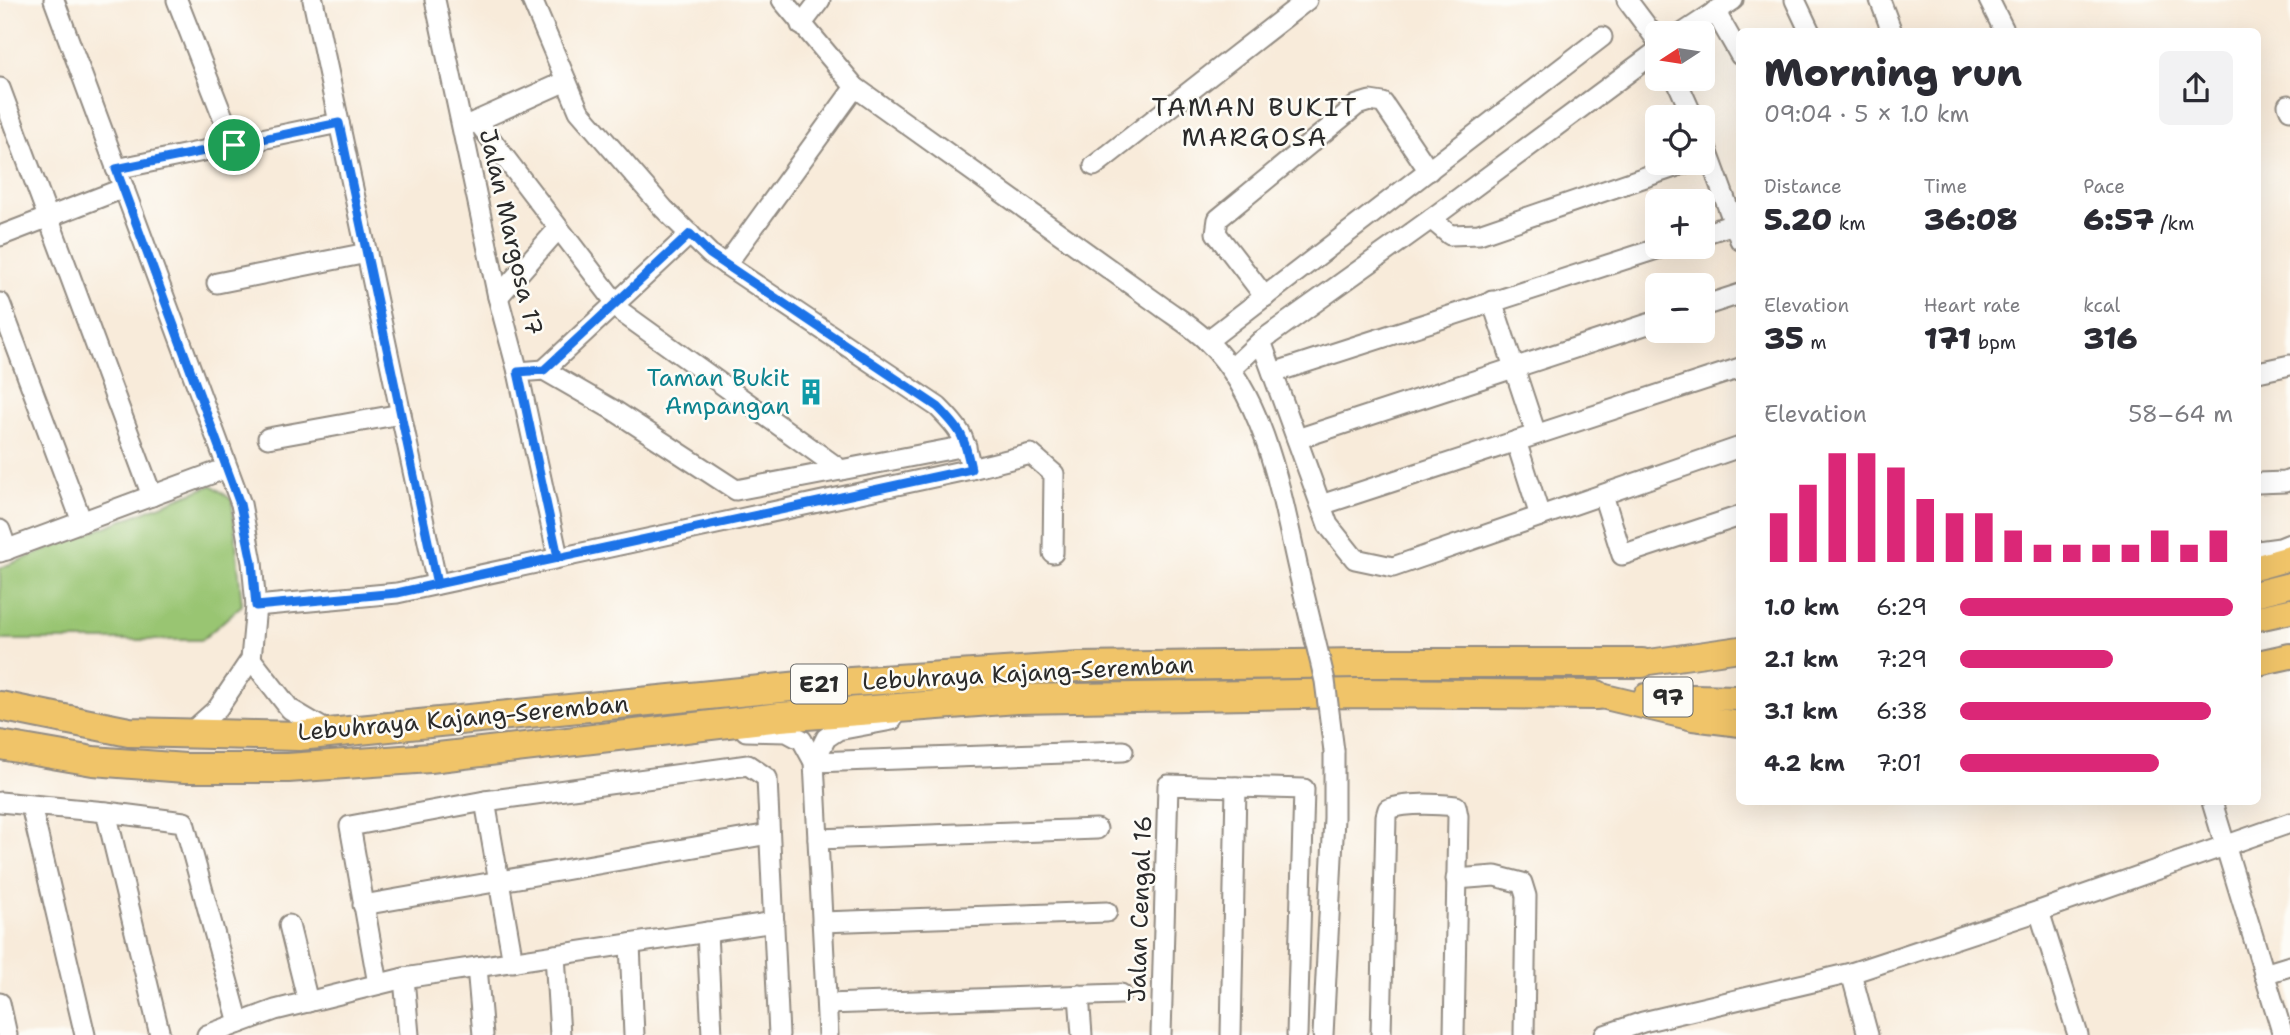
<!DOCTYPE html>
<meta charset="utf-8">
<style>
body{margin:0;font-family:"Shantell Sans",sans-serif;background:#f2f2f3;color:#2b2b33;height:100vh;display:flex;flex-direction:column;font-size:26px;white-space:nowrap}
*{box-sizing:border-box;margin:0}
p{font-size:23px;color:#7c7c81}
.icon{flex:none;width:38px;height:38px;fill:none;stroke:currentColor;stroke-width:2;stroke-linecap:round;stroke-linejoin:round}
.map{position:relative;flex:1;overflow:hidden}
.sheet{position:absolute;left:1736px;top:28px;width:525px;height:777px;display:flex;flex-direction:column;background:#fff;border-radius:10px;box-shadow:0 7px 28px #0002}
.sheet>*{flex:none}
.needle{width:46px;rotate:258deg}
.controls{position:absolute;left:1645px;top:21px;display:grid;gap:14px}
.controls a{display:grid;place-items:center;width:70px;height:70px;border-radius:10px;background:#fff;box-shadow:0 7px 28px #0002;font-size:35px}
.pin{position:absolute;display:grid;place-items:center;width:60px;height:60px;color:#fff;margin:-30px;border:4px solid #fff;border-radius:50%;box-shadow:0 2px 7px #0007}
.round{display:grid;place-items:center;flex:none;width:74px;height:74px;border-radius:10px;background:#f2f2f3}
.overview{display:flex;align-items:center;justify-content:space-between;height:119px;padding:0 28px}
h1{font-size:38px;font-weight:800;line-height:52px}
.metrics{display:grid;grid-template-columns:repeat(3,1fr);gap:10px;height:119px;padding:7px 28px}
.metrics div{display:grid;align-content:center}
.metrics b{font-size:30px;font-weight:800}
.metrics small{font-size:19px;font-weight:400}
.metrics p{font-size:19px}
.chart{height:196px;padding:14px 28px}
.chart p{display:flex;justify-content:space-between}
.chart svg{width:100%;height:126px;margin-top:7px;stroke:#db2777;stroke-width:6}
ul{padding:0 28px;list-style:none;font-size:23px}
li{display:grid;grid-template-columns:112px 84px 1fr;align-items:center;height:52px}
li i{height:18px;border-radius:9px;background:#db2777}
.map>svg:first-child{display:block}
.green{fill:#99c572;stroke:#62784e;stroke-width:2}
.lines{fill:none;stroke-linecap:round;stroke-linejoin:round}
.minor-casing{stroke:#928b82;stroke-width:23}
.major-casing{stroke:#928b82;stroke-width:28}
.highway-casing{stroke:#928b82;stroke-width:32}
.minor{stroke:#fff;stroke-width:19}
.major{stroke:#f0c469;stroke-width:24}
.highway{stroke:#f0c469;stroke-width:28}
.minor-bridge-casing{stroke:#928b82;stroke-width:23;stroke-linecap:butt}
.minor-bridge{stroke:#fff;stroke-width:19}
.route-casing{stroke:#fff;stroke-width:14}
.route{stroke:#1a73e8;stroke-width:9}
.labels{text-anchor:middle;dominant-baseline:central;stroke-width:5;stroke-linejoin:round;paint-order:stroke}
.shield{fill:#fdfcf7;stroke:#6a6a68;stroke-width:2}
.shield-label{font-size:23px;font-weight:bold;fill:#2b2b2b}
.street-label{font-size:24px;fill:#2b2b2b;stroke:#fdfcf7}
.culture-label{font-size:24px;fill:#0d838f;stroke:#fdfcf7;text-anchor:end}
.neighbourhood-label{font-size:26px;letter-spacing:2px;fill:#2b2b2b;stroke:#fdfcf7}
</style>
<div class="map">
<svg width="2290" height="1035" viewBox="0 0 2290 1035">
<rect width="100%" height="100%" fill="#fdfcf7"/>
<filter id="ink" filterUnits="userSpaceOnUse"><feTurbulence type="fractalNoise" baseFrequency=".0143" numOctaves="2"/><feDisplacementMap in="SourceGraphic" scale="14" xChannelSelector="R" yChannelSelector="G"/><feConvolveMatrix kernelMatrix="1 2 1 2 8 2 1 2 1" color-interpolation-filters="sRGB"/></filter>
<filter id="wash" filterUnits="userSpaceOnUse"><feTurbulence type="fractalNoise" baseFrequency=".00686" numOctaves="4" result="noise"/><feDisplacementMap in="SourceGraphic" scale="28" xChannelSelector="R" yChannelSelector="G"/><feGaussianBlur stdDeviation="1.57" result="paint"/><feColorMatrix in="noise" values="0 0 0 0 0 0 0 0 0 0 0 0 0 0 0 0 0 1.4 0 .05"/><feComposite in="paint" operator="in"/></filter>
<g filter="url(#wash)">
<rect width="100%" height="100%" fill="#f8ebda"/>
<polygon class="green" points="212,485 232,500 242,605 202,640 0,640 0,568"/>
</g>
<g filter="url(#ink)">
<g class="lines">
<g class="minor-casing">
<g id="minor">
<polyline points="54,0 241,504 252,562 256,606 251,659 218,708 190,733"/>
<polyline points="177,0 234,145"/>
<polyline points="313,0 437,584"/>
<polyline points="435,0 498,297 518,372 558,557"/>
<path d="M782,0l73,87 306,219c15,11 33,22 47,36 62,61 75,166 95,248"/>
<polyline points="1627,0 1657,40"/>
<polyline points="1795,0 1810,32"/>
<polyline points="1880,0 1892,32"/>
<polyline points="1989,0 2005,32"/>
<polyline points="1715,11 1740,55"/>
<polyline points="801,25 820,0"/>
<polyline points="1683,33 1733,0"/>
<polyline points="1676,79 1693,117"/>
<polyline points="0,88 152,496"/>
<polyline points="2288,105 2290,110"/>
<polyline points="477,121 616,303"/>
<polyline points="470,124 566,81"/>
<polyline points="1703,139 1740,240"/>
<polyline points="1094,166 1307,0"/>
<polyline points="116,169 339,123"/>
<polyline points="1431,219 1450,235 1479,234 1686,163"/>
<polyline points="1703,234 1734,224"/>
<polyline points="0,236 124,188"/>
<polyline points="726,265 855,87"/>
<polyline points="217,283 367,253"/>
<polyline points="498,297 558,229"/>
<polyline points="1265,297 1216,233 1218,219 1357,105 1370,101 1383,103 1429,171"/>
<polyline points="1492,301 1536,434"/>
<polyline points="0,303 82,522"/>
<polyline points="613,306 841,470"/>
<polyline points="1703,306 1740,294"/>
<polyline points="1207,341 1602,37"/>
<polyline points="1261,341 1328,525 1355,559 1393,567 1740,447"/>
<polyline points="1231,369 1261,341 1431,219 1657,51"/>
<polyline points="544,370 690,234"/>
<polyline points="518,372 544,370 615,411 736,490 966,446"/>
<polyline points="2258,372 2290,365"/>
<polyline points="1273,373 1663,247"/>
<polyline points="268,438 401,414"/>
<polyline points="1297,439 1657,321"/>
<polyline points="1516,441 1540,516"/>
<polyline points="971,469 1031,454 1054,474 1053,553"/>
<polyline points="2258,483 2285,482 2290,480"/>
<polyline points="1603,495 1622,555 1740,516"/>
<polyline points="1321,505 1740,368"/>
<polyline points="0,530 7,550"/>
<polyline points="2258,551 2280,548 2290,544"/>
<polyline points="0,552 227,468"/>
<path d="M256,606l141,-13 574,-124c-7,-33 -9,-38 -33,-62l-228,-153 -46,-45 -85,-98 -47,-111"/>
<polyline points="251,659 290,709 329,732"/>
<polyline points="746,731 787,732 802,740 814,762 828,1035"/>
<polyline points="814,762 1123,751"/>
<polyline points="814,762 826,738 838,730 892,720"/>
<polyline points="485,801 513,962"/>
<polyline points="0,802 106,812 184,822 239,1023"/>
<polyline points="2212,802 2283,1035"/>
<polyline points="31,806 85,1035"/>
<polyline points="106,812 160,1035"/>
<polyline points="818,839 1097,829"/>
<polyline points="1456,879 1495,876 1522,883 1526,896 1524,1035"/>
<polyline points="363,905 769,834"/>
<polyline points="2039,911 2078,1035"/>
<polyline points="822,922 1107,912"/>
<polyline points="289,925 308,1002"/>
<polyline points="707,932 712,1035"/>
<polyline points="630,944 634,1035"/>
<polyline points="555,955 560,1035"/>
<polyline points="477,967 483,1035"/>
<polyline points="1851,973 1868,1035"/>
<polyline points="2264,974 2290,966"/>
<polyline points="404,978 409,1035"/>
<polyline points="378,984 350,826 485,801 748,765 767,778 779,1035"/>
<polyline points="1079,995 1082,1035"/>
<polyline points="0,1003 7,1035"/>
<polyline points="827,1004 1121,994"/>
<polyline points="207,1035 275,1010 404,978 774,922"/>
<polyline points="1161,1035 1168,785 1304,789 1297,1035"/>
<polyline points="1231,1035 1236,787"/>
<polyline points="1323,1035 1334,818 1334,751"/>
<path d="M1381,1035l5,-219 2,-7c20,-7 47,-5 68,-3l2,10 -4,219"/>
<polyline points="1605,1035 1643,1022 1851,973 2039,911 2290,823"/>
</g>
</g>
<g class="major-casing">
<g id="major">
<polyline points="2258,567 2290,558"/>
<polyline points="2258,593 2290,585"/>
<polyline points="2258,618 2290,611"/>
<polyline points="1642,663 1740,649"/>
<polyline points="2258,663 2290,656"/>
<polyline points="1597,695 1693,718 1740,724"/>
<polyline points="1646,696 1740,698"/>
</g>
</g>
<g class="highway-casing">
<g id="highway">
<polyline points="0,706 129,732 299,736 820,684 1079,667 1359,663 1642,663"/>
<polyline points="0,745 93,761 185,768 288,768 430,758 780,717 1017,699 1359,693 1597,695"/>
</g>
</g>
<use href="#minor" class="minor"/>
<use href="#major" class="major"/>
<use href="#highway" class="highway"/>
<g class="minor-bridge-casing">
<polyline id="minor-bridge" points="1303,590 1325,681 1334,751"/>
</g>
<use href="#minor-bridge" class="minor-bridge"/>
</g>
</g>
<g class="lines" filter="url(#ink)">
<g class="route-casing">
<path id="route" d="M234,145l-118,24 124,335 12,58 4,44 141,-13 161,-36 -40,-185 26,-2 146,-136 20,20 228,153c24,24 26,29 33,62l-534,115 -98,-461 -105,22"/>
</g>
<use href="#route" class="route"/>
</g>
<defs>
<g id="building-bare" transform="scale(2.1)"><path d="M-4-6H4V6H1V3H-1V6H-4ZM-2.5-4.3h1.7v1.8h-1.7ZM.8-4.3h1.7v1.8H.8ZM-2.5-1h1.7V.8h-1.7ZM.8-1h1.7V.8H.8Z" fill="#0f9aa8" stroke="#fdfcf7" stroke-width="2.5" paint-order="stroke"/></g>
</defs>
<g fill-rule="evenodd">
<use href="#building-bare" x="811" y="392"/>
</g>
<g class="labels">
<g class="shield">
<rect x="791" y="664.5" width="56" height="39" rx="5"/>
<rect x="1643.5" y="677.5" width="49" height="39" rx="5"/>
</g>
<g class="shield-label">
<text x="819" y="684">E21</text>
<text x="1668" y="697">97</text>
</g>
<g class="street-label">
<text transform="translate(511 232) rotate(77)">Jalan Margosa 17</text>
<text transform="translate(1028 673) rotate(-3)">Lebuhraya Kajang-Seremban</text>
<text transform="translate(463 718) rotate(-5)">Lebuhraya Kajang-Seremban</text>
<text transform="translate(1140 909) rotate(-88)">Jalan Cengal 16</text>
</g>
<g class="culture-label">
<text x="790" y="378">Taman Bukit<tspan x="790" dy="28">Ampangan</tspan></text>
</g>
<g class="neighbourhood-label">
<text x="1255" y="106">TAMAN BUKIT<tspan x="1255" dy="30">MARGOSA</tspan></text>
</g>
</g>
</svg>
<div class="controls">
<a><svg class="needle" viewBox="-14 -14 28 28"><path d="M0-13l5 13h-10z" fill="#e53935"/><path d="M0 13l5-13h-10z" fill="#7c7c81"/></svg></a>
<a><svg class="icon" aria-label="locate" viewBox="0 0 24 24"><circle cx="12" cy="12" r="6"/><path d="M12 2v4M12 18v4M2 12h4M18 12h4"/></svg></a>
<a>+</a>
<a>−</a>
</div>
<div class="pin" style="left:234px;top:145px;background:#1e9e55"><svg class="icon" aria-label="arrive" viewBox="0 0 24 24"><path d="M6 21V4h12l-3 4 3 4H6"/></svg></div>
<section class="sheet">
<div class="overview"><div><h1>Morning run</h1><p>09:04 · 5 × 1.0 km</p></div><a class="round"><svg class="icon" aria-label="share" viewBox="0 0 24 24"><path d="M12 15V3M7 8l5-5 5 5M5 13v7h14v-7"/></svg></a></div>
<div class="metrics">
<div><p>Distance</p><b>5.20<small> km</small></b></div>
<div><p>Time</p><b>36:08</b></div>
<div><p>Pace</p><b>6:57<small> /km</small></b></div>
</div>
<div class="metrics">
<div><p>Elevation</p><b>35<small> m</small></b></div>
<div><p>Heart rate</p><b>171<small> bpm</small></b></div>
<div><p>kcal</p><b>316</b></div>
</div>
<div class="chart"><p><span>Elevation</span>58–64 m</p>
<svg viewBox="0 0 160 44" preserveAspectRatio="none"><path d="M5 44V27M15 44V17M25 44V6M35 44V6M45 44V11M55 44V22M65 44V27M75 44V27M85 44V33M95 44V38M105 44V38M115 44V38M125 44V38M135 44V33M145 44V38M155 44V33"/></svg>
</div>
<ul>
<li><b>1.0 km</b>6:29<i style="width:100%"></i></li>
<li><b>2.1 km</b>7:29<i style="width:56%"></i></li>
<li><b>3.1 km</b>6:38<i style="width:92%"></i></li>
<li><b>4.2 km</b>7:01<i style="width:73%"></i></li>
</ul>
</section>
</div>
